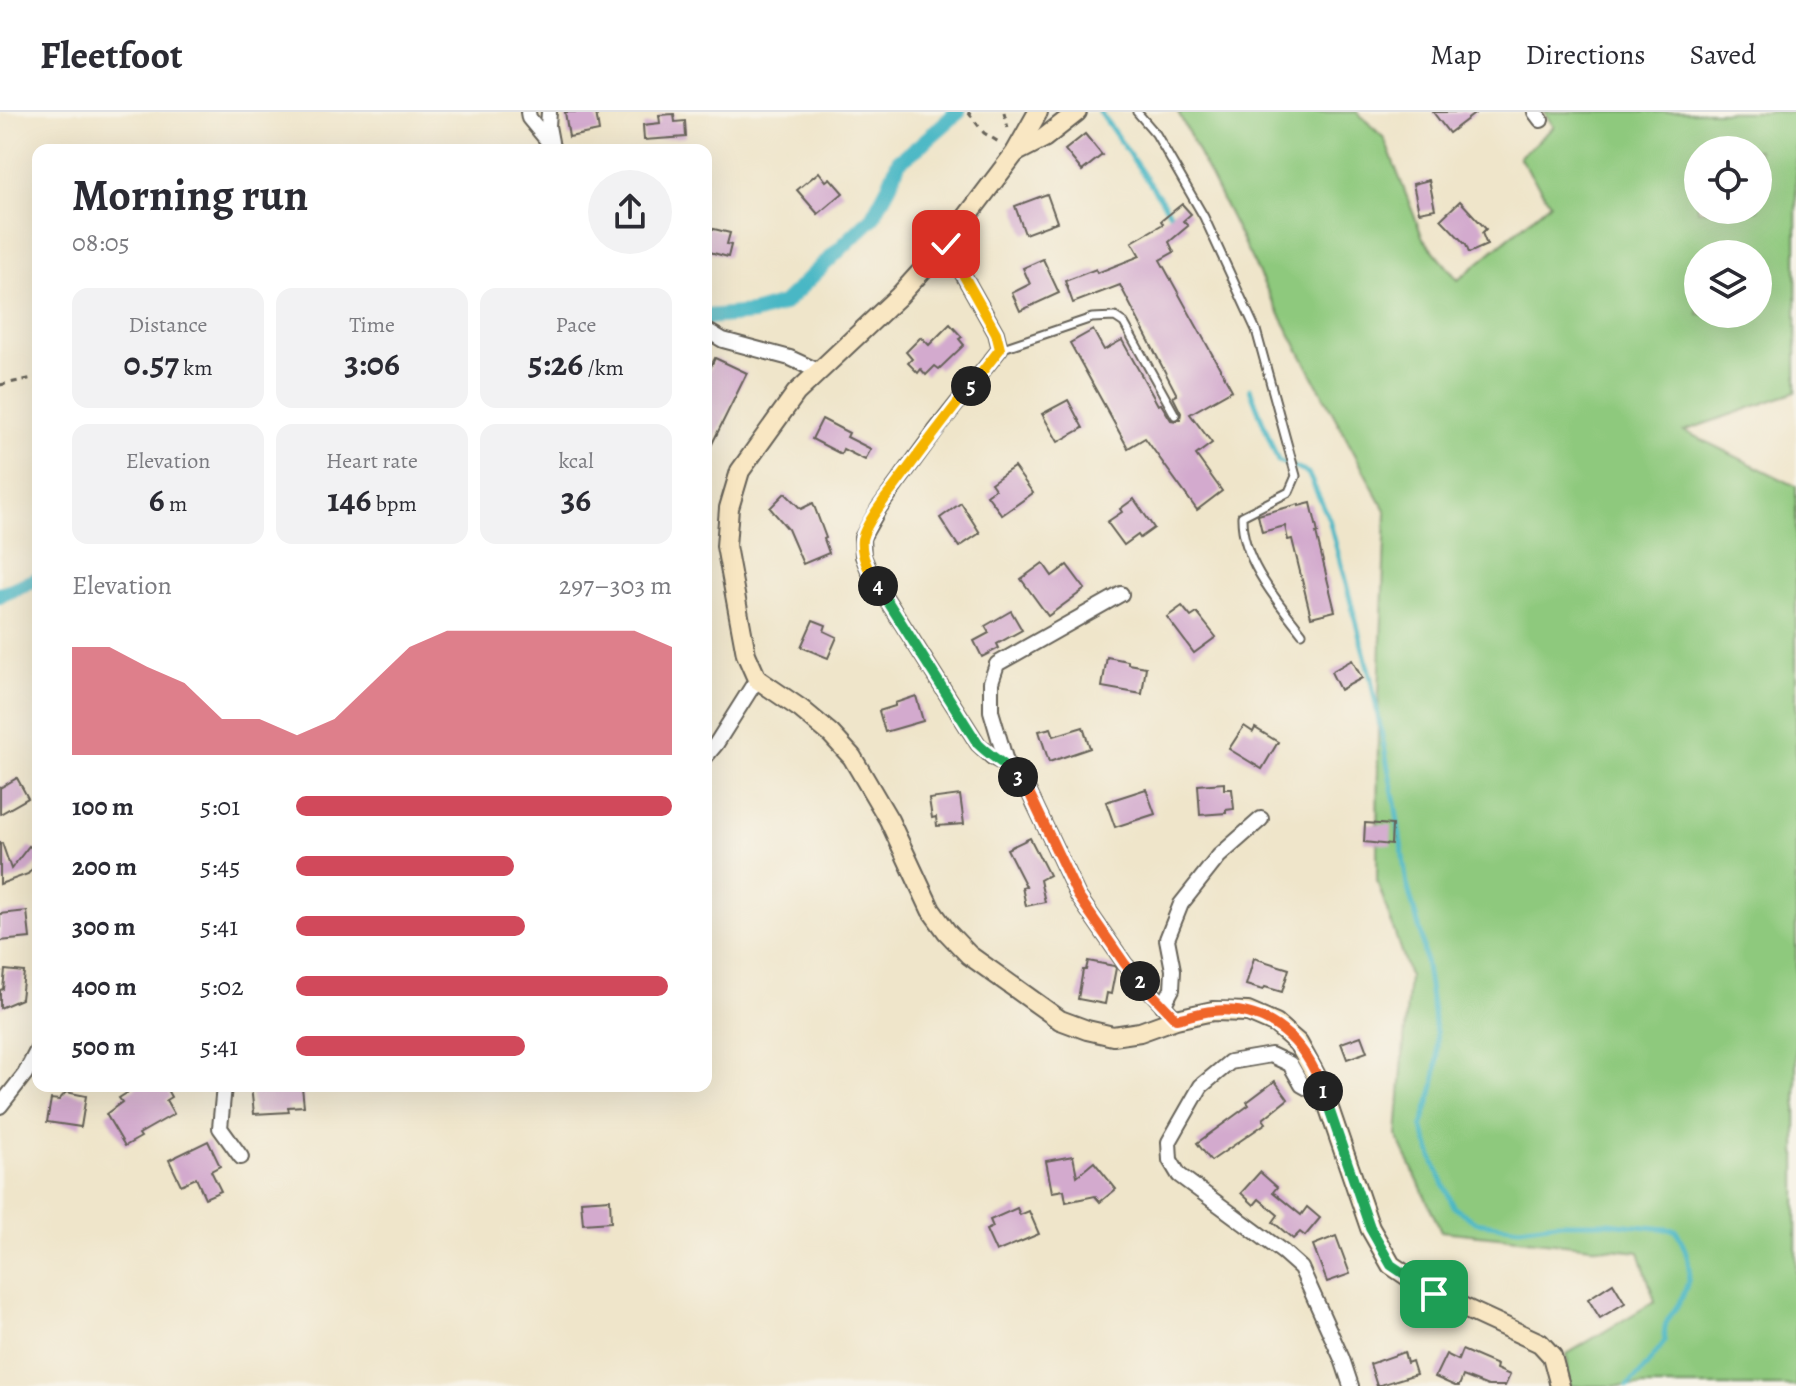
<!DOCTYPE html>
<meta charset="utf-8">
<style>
body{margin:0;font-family:Alegreya,serif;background:#f2f2f3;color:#2b2b33;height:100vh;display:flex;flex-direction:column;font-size:30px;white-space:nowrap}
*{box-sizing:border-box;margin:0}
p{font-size:26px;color:#7c7c81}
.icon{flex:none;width:44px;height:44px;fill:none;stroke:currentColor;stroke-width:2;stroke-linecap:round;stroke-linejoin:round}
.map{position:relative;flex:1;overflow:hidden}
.panel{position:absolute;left:32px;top:32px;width:680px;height:948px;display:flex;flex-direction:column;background:#fff;border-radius:16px;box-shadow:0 8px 32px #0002}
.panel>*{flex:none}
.controls{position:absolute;left:1684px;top:24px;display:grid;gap:16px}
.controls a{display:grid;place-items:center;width:88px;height:88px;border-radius:50%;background:#fff;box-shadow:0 8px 32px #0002;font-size:40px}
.pin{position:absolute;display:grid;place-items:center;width:68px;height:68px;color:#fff;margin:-34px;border-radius:16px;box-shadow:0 4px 12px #0006}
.km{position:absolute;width:40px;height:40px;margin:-20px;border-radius:50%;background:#222;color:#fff;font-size:22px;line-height:40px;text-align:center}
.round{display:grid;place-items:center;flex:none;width:84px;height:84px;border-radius:42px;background:#f2f2f3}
.headline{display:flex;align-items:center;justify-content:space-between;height:136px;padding:0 40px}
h1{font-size:44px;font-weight:700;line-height:60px}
.metrics{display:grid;grid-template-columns:repeat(3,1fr);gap:12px;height:136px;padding:8px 40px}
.metrics div{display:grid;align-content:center;border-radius:16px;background:#f2f2f3;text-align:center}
.metrics b{font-size:34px;font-weight:700}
.metrics small{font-size:22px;font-weight:400}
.metrics p{font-size:22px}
.chart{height:224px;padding:16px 40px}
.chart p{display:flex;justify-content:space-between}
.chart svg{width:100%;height:144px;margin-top:8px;fill:#d1495b;opacity:.7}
ul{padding:0 40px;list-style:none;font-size:26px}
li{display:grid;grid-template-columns:128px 96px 1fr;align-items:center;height:60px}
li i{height:20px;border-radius:10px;background:#d1495b}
header{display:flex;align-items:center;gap:48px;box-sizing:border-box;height:112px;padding:0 40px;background:#fff;border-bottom:2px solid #e1e1e2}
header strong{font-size:38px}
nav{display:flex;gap:44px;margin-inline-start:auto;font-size:28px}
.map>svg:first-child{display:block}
.green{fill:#8ec97d;stroke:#55724c;stroke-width:2;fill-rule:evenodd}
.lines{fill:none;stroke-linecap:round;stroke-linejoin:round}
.stream{stroke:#4ab7c5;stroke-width:5}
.canal{stroke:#4ab7c5;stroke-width:16}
.building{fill:#d3aace}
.lane-casing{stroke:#666259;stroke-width:11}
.street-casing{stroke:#666259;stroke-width:18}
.secondary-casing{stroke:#666259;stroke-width:22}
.path{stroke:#666259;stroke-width:3;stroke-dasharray:6 6;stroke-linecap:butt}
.lane{stroke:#fff;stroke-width:7}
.street{stroke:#fff;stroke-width:14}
.secondary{stroke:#f9e7c3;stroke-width:18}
.split-1-casing{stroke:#fff;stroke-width:16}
.split-2-casing{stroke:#fff;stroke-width:16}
.split-3-casing{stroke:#fff;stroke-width:16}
.split-4-casing{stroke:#fff;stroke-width:16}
.split-5-casing{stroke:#fff;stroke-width:16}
.split-6-casing{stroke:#fff;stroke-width:16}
.split-1{stroke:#22a559;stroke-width:10}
.split-2{stroke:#f0652b;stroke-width:10}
.split-3{stroke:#f0652b;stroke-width:10}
.split-4{stroke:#22a559;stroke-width:10}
.split-5{stroke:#f5b400;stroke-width:10}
.split-6{stroke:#f5b400;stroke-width:10}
</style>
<header>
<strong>Fleetfoot</strong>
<nav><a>Map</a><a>Directions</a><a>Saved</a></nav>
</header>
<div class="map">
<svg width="1796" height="1274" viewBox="0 0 1796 1274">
<rect width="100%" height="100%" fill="#f7f3e8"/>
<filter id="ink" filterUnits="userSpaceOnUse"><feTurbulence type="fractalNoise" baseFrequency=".0125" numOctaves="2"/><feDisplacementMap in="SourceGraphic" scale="16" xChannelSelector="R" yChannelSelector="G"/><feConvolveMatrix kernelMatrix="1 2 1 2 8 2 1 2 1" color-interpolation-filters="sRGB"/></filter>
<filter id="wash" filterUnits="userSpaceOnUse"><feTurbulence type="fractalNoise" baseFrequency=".006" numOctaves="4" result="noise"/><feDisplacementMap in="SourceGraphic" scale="32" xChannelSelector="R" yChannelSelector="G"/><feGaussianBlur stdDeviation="1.8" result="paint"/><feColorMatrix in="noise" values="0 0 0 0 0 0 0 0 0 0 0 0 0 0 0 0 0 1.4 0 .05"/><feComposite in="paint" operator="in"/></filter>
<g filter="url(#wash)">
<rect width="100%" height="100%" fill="#efe5ca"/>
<path class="green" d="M1178,0h179l27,26 39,100 35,42 92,-77 -31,-46 35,-30 -10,-15h252v280l-112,39 112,55v900h-227l-2,-32 88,-53 -16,-49 -198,-21 -44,-95 12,-160 -32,-96 1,-159 8,-209 -114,-212zM1698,38h60v60h-60zM1698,142h60v60h-60z"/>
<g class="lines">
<g class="stream">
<polyline points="1100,0 1171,102"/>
<path d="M1250,277l28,72 30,12 21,46 42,160 25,129 11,77 14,49 15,98 2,24 -4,30 -12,40 12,37 20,44 21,15 44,6 37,-5h52l68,7c15,28 19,46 2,75 -10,15 -15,16 -13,36l-24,32 -14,13"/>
</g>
<g class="canal">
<polyline points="706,205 753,201 783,192 872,106 889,74 899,49 918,35 958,0"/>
<polyline points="0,483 38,467"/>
</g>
</g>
<g id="blocks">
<g class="building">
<polygon points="565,0 596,0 599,19 569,25"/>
<polygon points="1433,0 1477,0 1449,21"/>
<polygon points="674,2 675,10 685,9 686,25 644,28 643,13 660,11 659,3"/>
<polygon points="1085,22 1102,43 1082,59 1065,38"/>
<polygon points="819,60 826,69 830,66 843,81 818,102 797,78"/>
<polygon points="1429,68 1435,97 1419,100 1413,72"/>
<polygon points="1047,82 1057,110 1025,122 1015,94"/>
<polygon points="1460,89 1486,117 1482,121 1487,133 1469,141 1466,133 1441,107"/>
<polygon points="1182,92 1191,102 1183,109 1188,114 1169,130 1174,140 1160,148 1232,278 1190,302 1212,331 1196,343 1222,379 1197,398 1145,326 1128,336 1070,231 1093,218 1104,238 1122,228 1158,293 1161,292 1171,308 1176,309 1180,307 1181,301 1173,285 1177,283 1120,173 1073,191 1065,169 1096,157 1097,161 1140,144 1132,130 1163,112 1161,109"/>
<polygon points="706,115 730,121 727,132 731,133 728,145 706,139"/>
<polygon points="1043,147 1059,181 1020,199 1012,181 1030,172 1023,156"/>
<polygon points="950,212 962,225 959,227 964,233 939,257 935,254 926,263 921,257 918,261 908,251 912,247 906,240 921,225 929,233"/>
<polygon points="715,246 747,261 706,344 706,264"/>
<polygon points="1068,288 1083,316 1058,330 1042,302"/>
<polygon points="822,307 849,321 847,325 871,337 865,348 843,337 841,342 812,327"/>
<polygon points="1014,355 1033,381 1002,403 987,383 995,377 991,371"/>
<polygon points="785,381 801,397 813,391 826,426 824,427 829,441 803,452 788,417 770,396"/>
<polygon points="1134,387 1154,416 1140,426 1138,423 1124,433 1107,410 1122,400 1120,397"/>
<polygon points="961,391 980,421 959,435 940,406"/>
<polygon points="1311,391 1318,421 1316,421 1335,499 1311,505 1292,427 1288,428 1285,414 1262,420 1258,403 1299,392 1299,394"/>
<polygon points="1043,451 1052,464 1067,453 1085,477 1048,504 1021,467"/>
<polygon points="1182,494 1191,505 1197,501 1216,525 1194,541 1167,505"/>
<polygon points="1011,499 1022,518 997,532 999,536 982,545 974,529 989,521 985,514"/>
<polygon points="813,508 826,513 824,519 837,525 828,546 801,535"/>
<polygon points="1107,545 1128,549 1128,552 1146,555 1142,582 1102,575"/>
<polygon points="1352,548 1362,566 1340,578 1331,560"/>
<polygon points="916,584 923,609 885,620 879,599 895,594 895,591"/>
<polygon points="1244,614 1253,620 1255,616 1278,630 1262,657 1229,637"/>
<polygon points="1083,615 1090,636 1049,650 1039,619 1051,616 1054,624"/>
<polygon points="17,666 28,686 0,702 0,676"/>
<polygon points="1224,671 1224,677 1232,677 1234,697 1226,698 1226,701 1200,703 1198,673"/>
<polygon points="1146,677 1155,702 1115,715 1106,690"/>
<polygon points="960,683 964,712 937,714 936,705 932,706 929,687"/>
<polygon points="1365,711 1392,713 1391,733 1364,730"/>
<polygon points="1030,726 1049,763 1040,768 1045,790 1026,794 1022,775 1026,774 1007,737"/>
<polygon points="0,731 2,731 11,757 29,734 38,741 38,750 28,762 0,772"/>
<polygon points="27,799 30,826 0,829 0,802"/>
<polygon points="1254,846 1289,857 1282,880 1265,875 1263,878 1246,873"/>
<polygon points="1088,849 1114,854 1116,856 1111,882 1107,881 1105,892 1078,887 1083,858 1086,858"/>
<polygon points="5,858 24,860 21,887 0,896 0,878 3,877"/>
<polygon points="1361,924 1367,940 1347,947 1341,931"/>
<polygon points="1275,969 1288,987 1263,1007 1266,1011 1211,1049 1197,1031 1249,993 1247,990"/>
<polygon points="138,974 165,974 171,985 166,988 174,1002 139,1022 141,1025 125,1034 106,1002 122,990 119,986"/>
<polygon points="251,974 285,974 285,977 302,975 304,994 288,995 289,1000 254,1002"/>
<polygon points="66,980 86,984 81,1015 47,1010 51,987 59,988"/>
<polygon points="208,1029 220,1054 211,1059 221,1079 205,1086 196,1066 181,1073 169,1048"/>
<polygon points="1073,1044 1077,1064 1094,1050 1116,1077 1100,1090 1095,1084 1066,1090 1064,1078 1052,1080 1046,1049"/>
<polygon points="1260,1060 1277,1075 1273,1080 1301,1103 1307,1095 1320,1106 1305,1124 1300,1120 1293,1127 1273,1110 1278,1103 1259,1087 1254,1093 1241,1081"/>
<polygon points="610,1087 611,1110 583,1112 581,1089"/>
<polygon points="1017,1096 1020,1103 1029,1099 1039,1122 996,1140 986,1118 993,1115 990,1108"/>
<polygon points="1336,1124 1350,1162 1327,1170 1313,1133"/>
<polygon points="1613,1171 1625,1191 1600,1206 1588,1187"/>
<polygon points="1462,1238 1497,1253 1496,1257 1510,1263 1505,1274 1488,1274 1463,1264 1459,1274 1455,1274 1435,1265 1446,1242 1458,1248"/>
<polygon points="1404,1240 1407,1251 1412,1249 1416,1262 1377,1274 1370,1252"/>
</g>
</g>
</g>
<g filter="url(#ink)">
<use href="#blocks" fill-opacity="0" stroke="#666259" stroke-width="2"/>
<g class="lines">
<g class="lane-casing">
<g id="lane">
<path d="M1137,0l19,22 48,83 52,113 40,146 -7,16 -47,24c-1,43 35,85 60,117"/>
<polyline points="1000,237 1092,206 1115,205 1124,211 1175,303"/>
</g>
</g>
<g class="street-casing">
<g id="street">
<polyline points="528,0 529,6 552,34"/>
<polyline points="549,0 548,14 551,30"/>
<polyline points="1535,0 1541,8"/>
<polyline points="946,132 996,221 1000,237 936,318 879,396 862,426 863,444 870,461 978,632 992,645 1007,653 1026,674 1078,784 1125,852 1176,907"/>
<polyline points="706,218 723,228 790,246 818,259"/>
<polyline points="706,644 716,632 757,567"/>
<polyline points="1007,653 991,599 991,570 997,552 1121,482"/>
<polyline points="1163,894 1172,877 1173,858 1167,827 1181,792 1219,744 1261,707"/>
<polyline points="1321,973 1311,978 1302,973 1290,952 1271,943 1230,950 1201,974 1169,1030 1170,1048 1179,1063 1283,1140 1301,1156 1342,1247 1351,1274"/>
<polyline points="224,974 220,1016 241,1045"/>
<polyline points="0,994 25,962 38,937"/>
</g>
</g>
<g class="secondary-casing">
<g id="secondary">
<polyline points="1038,0 1015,41 946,132 899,184 796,281 740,359 729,396 726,434 746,542 757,567 801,597 831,622 852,645 889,708 931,798 947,820 969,843 1060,908 1087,918 1113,924 1140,920 1176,907 1213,899 1248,900 1276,912 1298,931 1321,973 1370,1116 1391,1153 1434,1182 1540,1231 1552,1244 1560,1274"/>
<polyline points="1015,41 1044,26 1077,0"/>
</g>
</g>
<g class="path">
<polyline points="968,0 984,21 1002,32"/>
<polyline points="1004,0 1008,16"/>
<polyline points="0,273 38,265"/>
</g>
<use href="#lane" class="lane"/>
<use href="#street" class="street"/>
<use href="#secondary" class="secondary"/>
</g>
</g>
<g class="lines" filter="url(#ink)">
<g class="split-1-casing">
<polyline id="split-1" points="1323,979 1370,1116 1391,1153 1434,1182"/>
</g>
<g class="split-2-casing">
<path id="split-2" d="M1140,869l36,38c11,-2 24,-7 36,-8 56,-6 94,30 111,80"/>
</g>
<g class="split-3-casing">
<polyline id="split-3" points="1018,665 1026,674 1078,784 1125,852 1140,869"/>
</g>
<g class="split-4-casing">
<path id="split-4" d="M878,474l100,158c13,13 28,20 40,33"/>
</g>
<g class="split-5-casing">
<path id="split-5" d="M878,474c-8,-13 -18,-30 -16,-47 3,-14 23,-41 33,-53 25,-34 50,-67 76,-100"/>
</g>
<g class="split-6-casing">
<polyline id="split-6" points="946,132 996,221 1000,237 971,274"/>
</g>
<use href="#split-1" class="split-1"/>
<use href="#split-2" class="split-2"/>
<use href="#split-3" class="split-3"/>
<use href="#split-4" class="split-4"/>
<use href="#split-5" class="split-5"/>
<use href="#split-6" class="split-6"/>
</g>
</svg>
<div class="controls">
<a><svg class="icon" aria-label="locate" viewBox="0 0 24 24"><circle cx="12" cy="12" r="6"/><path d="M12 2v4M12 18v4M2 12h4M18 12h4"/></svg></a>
<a><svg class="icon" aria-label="layers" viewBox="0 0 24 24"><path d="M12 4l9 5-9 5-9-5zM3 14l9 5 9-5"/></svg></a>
</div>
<div class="pin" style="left:1434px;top:1182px;background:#1e9e55"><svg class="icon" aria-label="arrive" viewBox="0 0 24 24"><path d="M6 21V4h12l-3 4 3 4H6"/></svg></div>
<div class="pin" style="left:946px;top:132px;background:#d93025"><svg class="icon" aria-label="check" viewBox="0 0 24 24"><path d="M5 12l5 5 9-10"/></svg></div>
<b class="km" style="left:1323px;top:979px">1</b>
<b class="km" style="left:1140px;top:869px">2</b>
<b class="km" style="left:1018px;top:665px">3</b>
<b class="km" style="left:878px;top:474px">4</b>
<b class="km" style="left:971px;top:274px">5</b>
<section class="panel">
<div class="headline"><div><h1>Morning run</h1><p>08:05</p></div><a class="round"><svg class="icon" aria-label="share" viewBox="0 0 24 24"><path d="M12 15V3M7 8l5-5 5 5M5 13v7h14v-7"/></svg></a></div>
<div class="metrics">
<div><p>Distance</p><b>0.57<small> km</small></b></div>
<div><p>Time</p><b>3:06</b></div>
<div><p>Pace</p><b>5:26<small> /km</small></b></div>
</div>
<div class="metrics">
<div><p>Elevation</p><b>6<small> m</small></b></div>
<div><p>Heart rate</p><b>146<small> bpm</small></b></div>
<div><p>kcal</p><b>36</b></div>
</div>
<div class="chart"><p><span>Elevation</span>297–303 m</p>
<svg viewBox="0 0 160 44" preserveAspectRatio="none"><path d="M0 44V11L10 11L20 17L30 22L40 33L50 33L60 38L70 33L80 22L90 11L100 6L110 6L120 6L130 6L140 6L150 6L160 11V44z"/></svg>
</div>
<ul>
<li><b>100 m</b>5:01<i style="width:100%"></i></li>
<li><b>200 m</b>5:45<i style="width:58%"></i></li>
<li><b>300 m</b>5:41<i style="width:61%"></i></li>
<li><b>400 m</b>5:02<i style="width:99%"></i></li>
<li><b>500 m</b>5:41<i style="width:61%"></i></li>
</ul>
</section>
</div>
